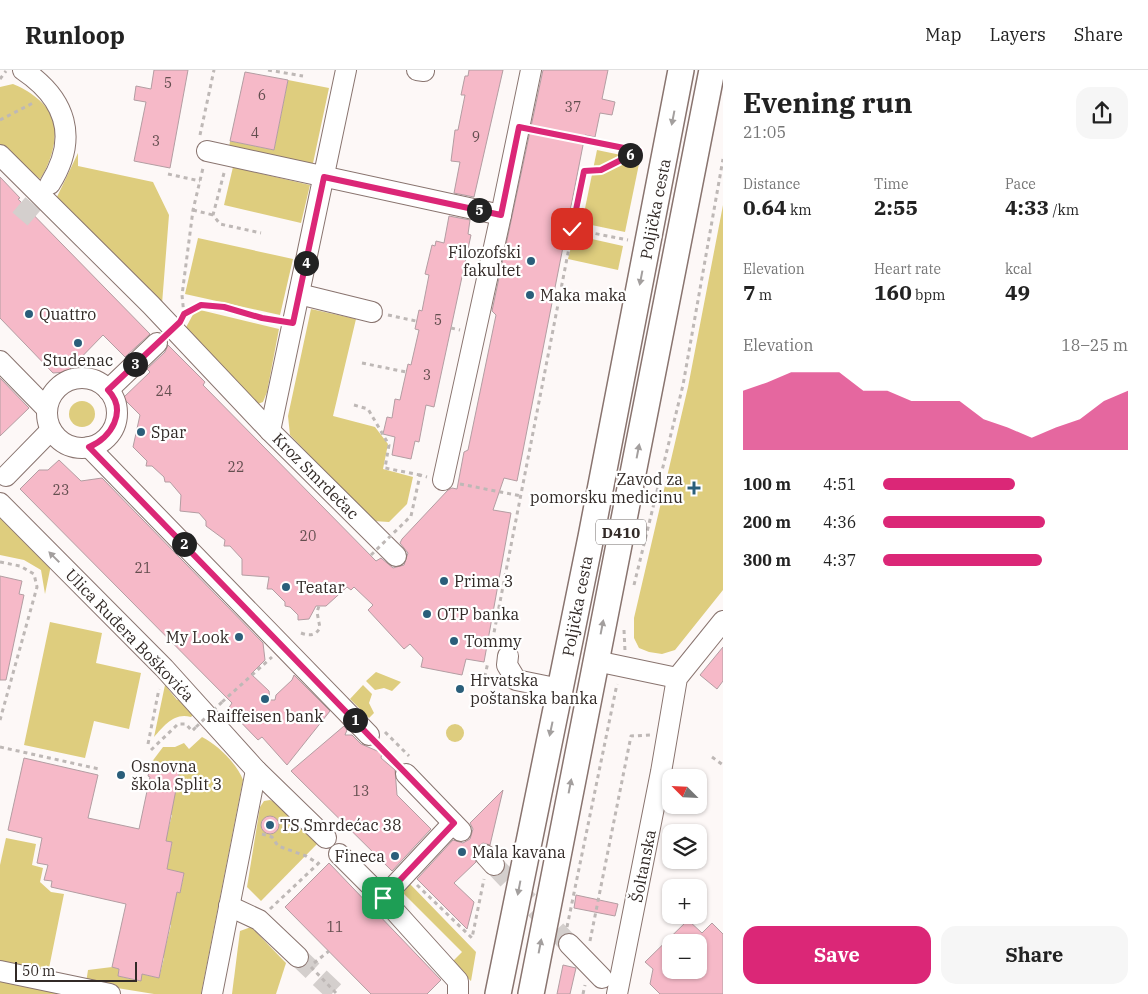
<!DOCTYPE html>
<meta charset="utf-8">
<style>
body{margin:0;font-family:"IBM Plex Serif",serif;background:#f6f6f6;color:#222;height:100vh;display:flex;flex-direction:column;font-size:19px;white-space:nowrap}
*{box-sizing:border-box;margin:0}
p{font-size:16px;color:#767676}
.icon{flex:none;width:28px;height:28px;fill:none;stroke:currentColor;stroke-width:2;stroke-linecap:round;stroke-linejoin:round}
.map{position:relative;flex:1;overflow:hidden}
.drawer{display:flex;flex-direction:column;background:#fff;width:425px}
.drawer>*{flex:none}
.needle{width:32px;rotate:294deg}
.buttons{position:absolute;left:662px;top:699px;display:grid;gap:10px}
.buttons a{display:grid;place-items:center;width:45px;height:45px;border-radius:10px;background:#fff;box-shadow:0 1px 4px #0004;font-size:25px}
.scale{position:absolute;left:15px;bottom:12px;width:122px;box-sizing:border-box;padding-left:5px;border:2px solid #322a27;border-top:0;font-size:14px;line-height:18px;white-space:nowrap;color:#322a27;-webkit-text-stroke:4px #fff;paint-order:stroke}
.pin{position:absolute;display:grid;place-items:center;width:42px;height:42px;color:#fff;margin:-21px;border-radius:10px;box-shadow:0 2px 8px #0006}
.km{position:absolute;width:25px;height:25px;margin:-12px;border-radius:50%;background:#222;color:#fff;font-size:14px;line-height:25px;text-align:center}
.round{display:grid;place-items:center;flex:none;width:52px;height:52px;border-radius:15px;background:#f6f6f6}
.overview{display:flex;align-items:center;justify-content:space-between;height:85px;padding:0 20px}
h1{font-size:28px;font-weight:700;line-height:38px}
.stats{display:grid;grid-template-columns:repeat(3,1fr);gap:8px;height:85px;padding:5px 20px}
.stats div{display:grid;align-content:center}
.stats b{font-size:21px;font-weight:700}
.stats small{font-size:14px;font-weight:400}
.stats p{font-size:14px}
.chart{height:140px;padding:10px 20px}
.chart p{display:flex;justify-content:space-between}
.chart svg{width:100%;height:90px;margin-top:5px;fill:#db2777;opacity:.7}
.cta{display:flex;gap:10px;margin-top:auto;padding:10px 20px}
.cta a{flex:1;height:58px;border-radius:15px;background:#db2777;color:#fff;font-size:20px;font-weight:700;line-height:58px;text-align:center}
.cta a+a{background:#f6f6f6;color:#222}
ul{padding:0 20px;list-style:none;font-size:16px}
li{display:grid;grid-template-columns:80px 60px 1fr;align-items:center;height:38px}
li i{height:12px;border-radius:6px;background:#db2777}
header{display:flex;align-items:center;gap:30px;box-sizing:border-box;height:70px;padding:0 25px;background:#fff;border-bottom:1px solid #e0e0e0}
header strong{font-size:24px}
nav{display:flex;gap:28px;margin-inline-start:auto;font-size:18px}
main{display:flex;flex:1;min-height:0}
.map>svg:first-child{display:block}
.green{fill:#decd7e}
.building{fill:#f6b9c8;stroke:#b39da2;fill-rule:evenodd}
.lines{fill:none;stroke-linecap:round;stroke-linejoin:round}
.minor-tunnel{stroke:#d4cfcd;stroke-width:20;stroke-dasharray:20 10;stroke-linecap:butt}
.minor-casing{stroke:#89746f;stroke-width:22}
.major-casing{stroke:#89746f;stroke-width:28}
.path{stroke:#beb8b6;stroke-width:3;stroke-dasharray:4 4;stroke-linecap:butt}
.minor{stroke:#fff;stroke-width:20}
.major{stroke:#fff;stroke-width:25}
.path-bridge{stroke:#beb8b6;stroke-width:3;stroke-dasharray:4 4;stroke-linecap:butt}
.oneway{fill:#a39f9e}
.route-casing{stroke:#fff;stroke-width:10}
.route{stroke:#db2777;stroke-width:6}
.poi-dot{fill:#2a5e7a;stroke:#fff;stroke-width:2}
.labels{text-anchor:middle;dominant-baseline:central;stroke-width:4.5;stroke-linejoin:round;paint-order:stroke}
.number-label{font-size:14px;fill:#634e4f}
.shield{fill:#fff;stroke:#706a68;stroke-width:1}
.shield-label{font-size:15px;font-weight:bold;fill:#322a27}
.street-label{font-size:16px;fill:#322a27;stroke:#fff}
.poi-label{font-size:16px;fill:#322a27;stroke:#fff;text-anchor:start}
</style>
<header>
<strong>Runloop</strong>
<nav><a>Map</a><a>Layers</a><a>Share</a></nav>
</header>
<main>
<div class="map">
<svg width="723" height="924" viewBox="0 0 723 924">
<rect width="100%" height="100%" fill="#fdf8f7"/>
<g class="green">
<polygon points="288,10 329,18 312,98 229,78 230,71 274,80"/>
<path d="M13,14c15,6 35,19 40,36 6,17 -3,45 -13,59l-40,-32v-60z"/>
<polygon points="597,80 640,89 625,162 582,153"/>
<polygon points="78,83 78,96 153,112 169,145 162,234 56,129"/>
<polygon points="233,97 310,115 301,153 224,135"/>
<polygon points="723,135 723,520 675,580 662,584 649,582 639,578 634,568 634,548 688,317"/>
<polygon points="574,165 623,176 618,200 568,189"/>
<polygon points="198,168 293,189 280,245 185,224"/>
<polygon points="196,239 279,259 267,322 263,332 255,335 184,261"/>
<polygon points="311,239 356,249 333,346 375,357 388,374 383,399 413,407 407,434 389,452 373,451 290,365 288,346"/>
<circle cx="82" cy="344" r="13"/>
<polygon points="0,441 51,495 45,524 41,500 24,490 0,485"/>
<polygon points="50,552 102,563 96,593 141,603 129,659 94,651 85,688 24,675"/>
<polygon points="376,602 401,612 392,621 384,618 375,620 366,611"/>
<path d="M165,615l12,15 4,-3 16,14 -6,6c-17,-5 -27,9 -37,20z"/>
<polygon points="363,615 372,624 369,633 374,643 369,648 350,629"/>
<circle cx="455" cy="663" r="9"/>
<path d="M202,667c16,8 35,27 41,43l-42,214h-47l-68,-11 2,-13 24,-3 7,2 -1,7 22,5 2,-7 17,4 5,-20 -7,-2 9,-11 5,-20 -5,-2 6,-8 4,-19 -4,-5 8,2 4,-19 -22,-6 6,-5 4,-20 -9,-3 4,-6 5,-19 -5,-1 4,-5 9,-39 -29,-7 12,-16h12l9,-4 5,6z"/>
<polygon points="270,730 277,733 318,773 261,831 247,817 260,737 264,731"/>
<polygon points="6,768 36,774 32,795 43,798 40,812 51,822 64,824 48,903 0,893 0,795"/>
<polygon points="410,814 476,882 471,911 451,893 462,882 403,823"/>
<polygon points="251,857 286,893 276,924 232,924 240,861"/>
<polygon points="0,907 70,924 0,924"/>
</g>
<g class="building">
<polygon points="154,0 188,0 170,98 134,91 146,32 134,30 136,16 151,19"/>
<polygon points="469,0 503,0 474,127 454,123 460,92 451,91 455,60 458,60 465,25 461,25 465,6 468,6"/>
<polygon points="543,0 608,0 602,29 615,32 612,45 600,43 595,67 585,65 517,411 504,408 493,440 511,443 484,592 466,589 462,605 421,597 423,588 410,574 404,579 368,540 373,535 354,517 351,520 347,517 326,536 316,536 309,549 298,550 298,545 290,537 285,536 285,532 272,519 267,519 269,507 242,505 242,489 230,476 224,476 225,470 206,456 206,451 199,443 180,441 181,425 170,412 165,412 164,407 152,396 146,396 147,391 133,377 140,345 123,328 150,302 147,299 165,282 168,275 205,312 203,315 376,491 381,488 393,498 404,495 408,483 400,473 402,469 448,420 452,418 457,419 464,382 468,380 496,245 492,241"/>
<polygon points="245,2 288,10 274,80 230,71"/>
<polygon points="0,107 20,128 18,129 150,264 125,287 103,265 67,302 53,303 0,248"/>
<polygon points="449,146 470,150 468,164 471,165 434,337 426,335 419,372 415,371 411,389 392,385 395,367 383,364 387,347 392,348 395,329 400,330 408,294 411,295 419,260 415,259 419,240 422,241 429,205 425,204 432,175 435,176 436,171 444,173"/>
<polygon points="0,308 29,338 0,366"/>
<polygon points="59,390 81,411 102,408 263,573 265,590 251,604 269,621 270,630 275,630 276,625 292,610 294,605 330,641 287,695 262,667 258,670 228,639 232,633 20,419 39,400 48,400"/>
<polygon points="0,506 22,511 19,524 24,525 6,610 0,610"/>
<polygon points="723,577 723,611 717,619 700,605"/>
<polygon points="344,656 347,660 345,665 352,665 361,674 382,683 381,688 395,700 397,725 431,759 392,801 291,701"/>
<polygon points="24,688 98,705 88,748 139,759 150,707 148,706 151,693 180,699 166,771 172,772 167,799 184,803 180,823 177,822 159,908 142,904 141,911 118,906 119,899 112,897 126,834 51,817 52,811 44,810 48,795 37,793 42,768 8,760"/>
<polygon points="503,720 490,775 483,773 477,777 474,782 476,792 454,813 474,832 467,859 417,809 453,770 463,773 470,769 473,759 470,753"/>
<circle cx="270" cy="755" r="9"/>
<polygon points="329,793 441,910 427,924 371,924 285,837"/>
<polygon points="576,825 618,834 615,846 574,838"/>
<path d="M688,850l14,13 10,-10 11,11v60h-63l-10,-10 3,-15 -8,-7zM671,872h28v28h-28z"/>
<polygon points="563,895 576,898 570,924 557,924"/>
</g>
<g class="lines">
<g class="minor-tunnel">
<polyline points="20,149 50,114"/>
<polyline points="494,795 569,874"/>
<polyline points="298,887 337,924"/>
</g>
<g class="minor-casing">
<g id="minor">
<path d="M23,0c43,29 56,68 27,114"/>
<polyline points="417,0 424,1"/>
<polyline points="207,81 501,145"/>
<polyline points="0,85 151,235 270,361 396,486"/>
<polyline points="299,224 372,242"/>
<polyline points="0,291 47,339"/>
<circle cx="82" cy="343" r="35"/>
<polyline points="108,320 157,273"/>
<polyline points="270,361 346,0"/>
<polyline points="89,377 369,665"/>
<polyline points="6,406 51,360"/>
<polyline points="443,410 501,145 531,0"/>
<polyline points="0,433 164,598 256,700 326,768"/>
<polyline points="508,586 507,595 516,610 560,619"/>
<polyline points="596,591 677,608"/>
<polyline points="406,704 461,761"/>
<polyline points="453,753 383,828 458,911 458,924"/>
<polyline points="339,784 383,828"/>
<polyline points="485,785 494,795"/>
<polyline points="229,836 259,850 298,887"/>
<polyline points="569,874 602,908"/>
<polyline points="0,901 110,924"/>
<polyline points="212,924 256,700"/>
<polyline points="617,924 661,702 677,608 723,551"/>
</g>
</g>
<g class="major-casing">
<g id="major">
<polyline points="498,924 591,467 681,0"/>
<polyline points="531,924 712,0"/>
</g>
</g>
<g class="path">
<polyline points="268,0 303,6"/>
<polyline points="0,9 6,1"/>
<polyline points="0,50 35,32"/>
<polyline points="536,60 638,81"/>
<polyline points="200,65 214,0"/>
<polyline points="224,103 213,145 220,154 261,163"/>
<polyline points="168,104 200,111"/>
<polyline points="193,140 213,145"/>
<polyline points="572,159 628,170"/>
<polyline points="184,244 201,235 224,237 277,251"/>
<polyline points="184,245 182,225 193,140 203,98"/>
<polyline points="388,245 416,251"/>
<polyline points="451,258 460,260"/>
<polyline points="362,293 406,302"/>
<polyline points="354,335 368,339 389,375 385,398 420,405"/>
<polyline points="460,414 521,426"/>
<polyline points="411,446 420,405 427,407"/>
<polyline points="0,492 20,496 34,504 37,517 0,650"/>
<polyline points="634,515 683,315 723,89"/>
<polyline points="624,560 625,581"/>
<path d="M301,563c8,3 14,3 19,-5l-3,-16 2,-6"/>
<polyline points="491,578 584,101 601,100 639,81"/>
<polyline points="480,613 484,610 488,592"/>
<polyline points="222,632 272,587"/>
<polyline points="385,662 409,686"/>
<polyline points="148,674 159,619"/>
<polyline points="0,677 99,699"/>
<polyline points="380,677 395,692"/>
<polyline points="151,680 178,654 186,654 192,661 196,657"/>
<polyline points="712,687 723,695"/>
<polyline points="262,764 272,767 278,776 306,786 319,794"/>
<polyline points="417,815 472,868 484,809"/>
<polyline points="270,839 322,790"/>
<polyline points="567,857 617,614"/>
<polyline points="590,871 631,666 650,665"/>
<polyline points="314,893 329,881"/>
<polyline points="311,897 337,924"/>
<polyline points="583,924 585,915"/>
</g>
<use href="#minor" class="minor"/>
<use href="#major" class="major"/>
<g class="path-bridge">
<polyline points="157,273 179,252"/>
<polyline points="371,485 411,446"/>
<polyline points="196,657 222,632"/>
</g>
</g>
<defs><path id="oneway-solid" d="M-6-.8H1V-3.2L6.5 0L1 3.2V.8H-6Z" transform="scale(1.25)"/></defs>
<g class="oneway">
<use href="#oneway-solid" transform="translate(673 48) rotate(101)"/>
<use href="#oneway-solid" transform="translate(641 208) rotate(101)"/>
<use href="#oneway-solid" transform="translate(638 381) rotate(-79)"/>
<use href="#oneway-solid" transform="translate(54 487) rotate(-135)"/>
<use href="#oneway-solid" transform="translate(602 557) rotate(-79)"/>
<use href="#oneway-solid" transform="translate(551 659) rotate(102)"/>
<use href="#oneway-solid" transform="translate(570 716) rotate(-79)"/>
<use href="#oneway-solid" transform="translate(519 818) rotate(101)"/>
<use href="#oneway-solid" transform="translate(540 876) rotate(-79)"/>
</g>
<g class="lines">
<g class="route-casing">
<path id="route" d="M383,828l71,-75 -365,-376c22,-9 39,-36 19,-57l72,-68 4,-8 17,-9 23,2 38,11 31,5 31,-146 177,38 18,-88 120,24 -38,19 -17,1 -12,58"/>
</g>
<use href="#route" class="route"/>
</g>
<g class="poi-dot">
<circle cx="531" cy="191" r="5"/>
<circle cx="530" cy="225" r="5"/>
<circle cx="29" cy="244" r="5"/>
<circle cx="78" cy="273" r="5"/>
<circle cx="141" cy="362" r="5"/>
<path d="M691.5 410.5h5v5h5v5h-5v5h-5v-5h-5v-5h5z"/>
<circle cx="444" cy="511" r="5"/>
<circle cx="286" cy="517" r="5"/>
<circle cx="427" cy="544" r="5"/>
<circle cx="239" cy="567" r="5"/>
<circle cx="454" cy="571" r="5"/>
<circle cx="460" cy="619" r="5"/>
<circle cx="265" cy="629" r="5"/>
<circle cx="121" cy="705" r="5"/>
<circle cx="270" cy="755" r="5"/>
<circle cx="462" cy="782" r="5"/>
<circle cx="395" cy="786" r="5"/>
</g>
<g class="labels">
<g class="number-label">
<text x="168" y="13">5</text>
<text x="262" y="25">6</text>
<text x="573" y="37">37</text>
<text x="255" y="63">4</text>
<text x="476" y="67">9</text>
<text x="156" y="71">3</text>
<text x="438" y="250">5</text>
<text x="427" y="305">3</text>
<text x="164" y="321">24</text>
<text x="236" y="397">22</text>
<text x="61" y="420">23</text>
<text x="308" y="466">20</text>
<text x="143" y="498">21</text>
<text x="361" y="721">13</text>
<text x="335" y="857">11</text>
</g>
<rect class="shield" x="596" y="449.5" width="50" height="25" rx="4"/>
<g class="shield-label">
<text x="621" y="462">D410</text>
</g>
<g class="street-label">
<text transform="translate(655 139) rotate(-79)">Poljička cesta</text>
<text transform="translate(316 406) rotate(45)">Kroz Smrdečac</text>
<text transform="translate(577 536) rotate(-79)">Poljička cesta</text>
<text transform="translate(130 565) rotate(46)">Ulica Ruđera Boškovića</text>
<text transform="translate(643 796) rotate(-79)">Šoltanska</text>
</g>
<g class="poi-label">
<text x="521" y="182" text-anchor="end">Filozofski<tspan x="521" dy="18">fakultet</tspan></text>
<text x="540" y="225">Maka maka</text>
<text x="39" y="244">Quattro</text>
<text x="78" y="290" text-anchor="middle">Studenac</text>
<text x="151" y="362">Spar</text>
<text x="683" y="409" text-anchor="end">Zavod za<tspan x="683" dy="18">pomorsku medicinu</tspan></text>
<text x="454" y="511">Prima 3</text>
<text x="296" y="517">Teatar</text>
<text x="437" y="544">OTP banka</text>
<text x="229" y="567" text-anchor="end">My Look</text>
<text x="464" y="571">Tommy</text>
<text x="470" y="610">Hrvatska<tspan x="470" dy="18">poštanska banka</tspan></text>
<text x="265" y="646" text-anchor="middle">Raiffeisen bank</text>
<text x="131" y="696">Osnovna<tspan x="131" dy="18">škola Split 3</tspan></text>
<text x="280" y="755">TS Smrdećac 38</text>
<text x="472" y="782">Mala kavana</text>
<text x="385" y="786" text-anchor="end">Fineca</text>
</g>
</g>
</svg>
<div class="buttons">
<a><svg class="needle" viewBox="-14 -14 28 28"><path d="M0-13l5 13h-10z" fill="#e53935"/><path d="M0 13l5-13h-10z" fill="#767676"/></svg></a>
<a><svg class="icon" aria-label="layers" viewBox="0 0 24 24"><path d="M12 4l9 5-9 5-9-5zM3 14l9 5 9-5"/></svg></a>
<a>+</a>
<a>−</a>
</div>
<div class="scale">50 m</div>
<div class="pin" style="left:383px;top:828px;background:#1e9e55"><svg class="icon" aria-label="arrive" viewBox="0 0 24 24"><path d="M6 21V4h12l-3 4 3 4H6"/></svg></div>
<div class="pin" style="left:572px;top:159px;background:#d93025"><svg class="icon" aria-label="check" viewBox="0 0 24 24"><path d="M5 12l5 5 9-10"/></svg></div>
<b class="km" style="left:355px;top:650px">1</b>
<b class="km" style="left:184px;top:474px">2</b>
<b class="km" style="left:135px;top:294px">3</b>
<b class="km" style="left:306px;top:193px">4</b>
<b class="km" style="left:479px;top:140px">5</b>
<b class="km" style="left:630px;top:85px">6</b>
</div>
<section class="drawer">
<div class="overview"><div><h1>Evening run</h1><p>21:05</p></div><a class="round"><svg class="icon" aria-label="share" viewBox="0 0 24 24"><path d="M12 15V3M7 8l5-5 5 5M5 13v7h14v-7"/></svg></a></div>
<div class="stats">
<div><p>Distance</p><b>0.64<small> km</small></b></div>
<div><p>Time</p><b>2:55</b></div>
<div><p>Pace</p><b>4:33<small> /km</small></b></div>
</div>
<div class="stats">
<div><p>Elevation</p><b>7<small> m</small></b></div>
<div><p>Heart rate</p><b>160<small> bpm</small></b></div>
<div><p>kcal</p><b>49</b></div>
</div>
<div class="chart"><p><span>Elevation</span>18–25 m</p>
<svg viewBox="0 0 160 44" preserveAspectRatio="none"><path d="M0 44V15L10 11L20 6L30 6L40 6L50 15L60 15L70 20L80 20L90 20L100 29L110 33L120 38L130 33L140 29L150 20L160 15V44z"/></svg>
</div>
<ul>
<li><b>100 m</b>4:51<i style="width:54%"></i></li>
<li><b>200 m</b>4:36<i style="width:66%"></i></li>
<li><b>300 m</b>4:37<i style="width:65%"></i></li>
</ul>
<div class="cta"><a>Save</a><a>Share</a></div>
</section>
</main>
